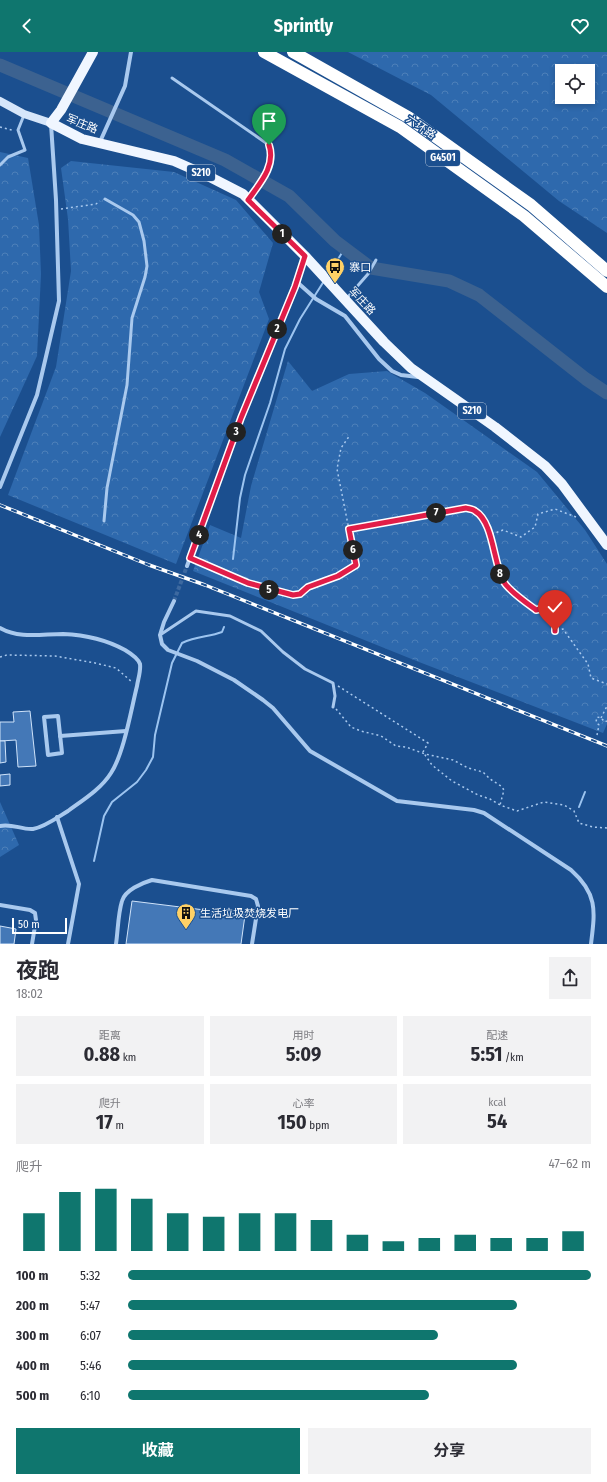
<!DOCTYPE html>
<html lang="zh">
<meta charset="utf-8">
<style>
body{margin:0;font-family:"Fira Sans Condensed","Noto Sans SC",sans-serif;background:#f2f2f3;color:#2b2b33;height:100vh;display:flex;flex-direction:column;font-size:15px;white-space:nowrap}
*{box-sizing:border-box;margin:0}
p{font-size:13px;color:#7c7c81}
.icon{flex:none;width:22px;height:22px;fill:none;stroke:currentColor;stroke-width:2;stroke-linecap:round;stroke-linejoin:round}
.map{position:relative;height:892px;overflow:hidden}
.details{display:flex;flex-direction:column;background:#fff;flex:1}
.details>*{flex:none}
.controls{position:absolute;left:555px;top:12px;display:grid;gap:8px}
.controls a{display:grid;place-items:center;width:40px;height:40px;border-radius:0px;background:#fff;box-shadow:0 2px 6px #0003;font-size:20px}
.scale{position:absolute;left:12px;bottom:10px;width:55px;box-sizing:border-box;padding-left:4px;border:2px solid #fff;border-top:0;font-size:11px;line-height:14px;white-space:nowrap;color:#fff;-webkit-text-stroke:3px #1b4f8f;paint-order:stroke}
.pin{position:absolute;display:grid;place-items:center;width:34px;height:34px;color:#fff;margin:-41px -17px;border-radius:50% 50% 50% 0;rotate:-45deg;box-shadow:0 0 4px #0007}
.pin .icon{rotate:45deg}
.km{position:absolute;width:20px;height:20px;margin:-10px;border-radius:50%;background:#222;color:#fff;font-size:11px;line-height:20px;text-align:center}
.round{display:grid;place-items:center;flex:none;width:42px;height:42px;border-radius:0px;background:#f2f2f3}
.head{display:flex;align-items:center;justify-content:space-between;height:68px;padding:0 16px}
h1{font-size:22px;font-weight:700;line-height:30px}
.stats{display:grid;grid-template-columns:repeat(3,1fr);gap:6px;height:68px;padding:4px 16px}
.stats div{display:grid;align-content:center;border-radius:0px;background:#f2f2f3;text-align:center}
.stats b{font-size:20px;font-weight:700}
.stats small{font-size:11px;font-weight:400}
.stats p{font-size:11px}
.chart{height:112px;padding:8px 16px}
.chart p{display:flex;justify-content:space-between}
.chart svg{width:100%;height:72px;margin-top:4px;stroke:#0f766e;stroke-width:6}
.action{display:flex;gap:8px;margin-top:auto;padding:8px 16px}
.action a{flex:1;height:46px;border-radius:0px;background:#0f766e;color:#fff;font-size:16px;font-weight:700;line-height:46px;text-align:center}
.action a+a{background:#f2f2f3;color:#2b2b33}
ul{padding:0 16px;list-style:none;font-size:13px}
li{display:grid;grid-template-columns:64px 48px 1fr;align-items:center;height:30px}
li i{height:10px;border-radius:5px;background:#0f766e}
header{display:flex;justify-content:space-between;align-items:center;height:52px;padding:0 16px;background:#0f766e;color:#fff;font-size:18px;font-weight:700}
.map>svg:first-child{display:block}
.forest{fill:url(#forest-crowns);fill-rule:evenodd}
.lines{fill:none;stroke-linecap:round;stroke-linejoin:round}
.stream{stroke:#9cc4f0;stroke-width:2}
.river{stroke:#3c6290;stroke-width:13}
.building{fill:#4478b7;stroke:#cfe3fa}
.street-tunnel{stroke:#3d69a0;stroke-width:4;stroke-dasharray:4 2;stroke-linecap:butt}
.path{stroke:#a9c9ee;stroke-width:1.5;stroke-dasharray:2 3;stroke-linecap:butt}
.lane{stroke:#a9c9ee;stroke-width:3}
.street{stroke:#a9c9ee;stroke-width:4}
.secondary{stroke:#d6e6fa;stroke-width:8}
.primary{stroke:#f0f6ff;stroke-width:10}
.highway{stroke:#fff;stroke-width:12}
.rail-casing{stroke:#fff;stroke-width:3.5}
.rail{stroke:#1b4f8f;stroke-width:2;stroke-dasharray:6;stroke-linecap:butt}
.route-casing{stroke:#fff;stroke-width:8}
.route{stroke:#e11d48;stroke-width:5}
.labels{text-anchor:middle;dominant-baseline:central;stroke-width:3;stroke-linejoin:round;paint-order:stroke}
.shield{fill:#1b4f8f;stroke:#bbcadd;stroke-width:1}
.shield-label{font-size:10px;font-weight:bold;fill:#fff}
.street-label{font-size:11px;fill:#fff;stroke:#1b4f8f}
.poi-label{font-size:11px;fill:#fff;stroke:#1b4f8f;text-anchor:start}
</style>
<header><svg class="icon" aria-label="back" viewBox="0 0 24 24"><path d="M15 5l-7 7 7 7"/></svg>Sprintly<svg class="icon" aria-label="heart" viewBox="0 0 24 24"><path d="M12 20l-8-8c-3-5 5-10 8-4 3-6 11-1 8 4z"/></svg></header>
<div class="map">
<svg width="607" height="892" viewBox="0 0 607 892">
<defs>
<pattern id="forest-crowns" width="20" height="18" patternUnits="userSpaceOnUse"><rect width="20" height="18" fill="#2e69ad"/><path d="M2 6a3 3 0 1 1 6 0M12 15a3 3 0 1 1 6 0" fill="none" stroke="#4d80b9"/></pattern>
</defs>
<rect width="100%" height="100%" fill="#1b4f8f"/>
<g class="forest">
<path d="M348,0h259v181l-48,-32 -128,-106zM562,19h26v26h-26z"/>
<polygon points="0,100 28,106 39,173 41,222 37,304 0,385"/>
<polygon points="71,109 174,120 236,148 273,191 259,240 269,267 176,512 8,443 56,315 71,219 68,167 61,116"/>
<polygon points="288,309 312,339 349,322 387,319 425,341 537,420 585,478 607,512 607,672 603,681 419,610 193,519 210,473 241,486 251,434"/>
<polygon points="0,750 19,793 0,805"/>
</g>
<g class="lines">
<g class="stream">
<polyline points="328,223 345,196"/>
<polyline points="233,507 240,446 245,423 270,351 285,297 300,267 324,229"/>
<polyline points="579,755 585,740"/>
<path d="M94,809l10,-45 8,-14 25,-20 9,-12 7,-13 2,-22 17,-72 10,-20c15,-7 27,-6 40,-11l2,-5"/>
</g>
<polyline class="river" points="0,13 225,108 289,144 335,189 371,216 449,229 479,243 586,327 607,341"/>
</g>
<g class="building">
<polygon points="30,659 36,714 18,715 16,688 0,689 0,670 14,670 13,660"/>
<polygon points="0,689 5,689 6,710 0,711"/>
<polygon points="10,722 10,733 0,734 0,723"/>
<polygon points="132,849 245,863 241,892 126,892"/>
<polygon points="0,874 16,877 14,892 0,892"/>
</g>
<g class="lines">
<polyline class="street-tunnel" points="174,549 187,514"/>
<g class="path">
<polyline points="0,75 12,78"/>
<polyline points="61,157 96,152 100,149"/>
<polyline points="576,465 555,457 538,462 535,475 521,485 503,478 490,483 500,521 504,531 536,558 552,554 555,561 555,579 563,577 588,612 591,626 607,632"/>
<path d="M349,477l117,-21c15,4 19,14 24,27"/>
<polyline points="195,509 248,531 293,543 300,542 308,535 337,524 356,513 337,417 341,396 350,383"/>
<polyline points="0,605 7,603 55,604 95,611 116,616 132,630"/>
<polyline points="338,634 428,691 423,700 432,713 452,729 478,743 490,747 500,753 517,759 544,750 564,753 574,759 579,771 593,775 607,776"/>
<polyline points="336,657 351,675 361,679 381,684 396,694 406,695 425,702 453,708 468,716 483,720 490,727 501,734 504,738 500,753"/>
<polyline points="601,666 607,654"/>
<polyline points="597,683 599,673 596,670 597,665 601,666 605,670 607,669"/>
</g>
<g class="lane">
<path d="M172,26l97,67c7,21 -8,37 -20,53"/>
<polyline points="0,113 8,105 25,98 18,78 24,63"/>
<polyline points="347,246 368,222 376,208"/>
<polyline points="104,469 107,436 127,333 132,266 145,225 147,214 144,189 139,170 133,163 105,147"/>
<polyline points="160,583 196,559 230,564 261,579 283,600 305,617 333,631 335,644 333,655"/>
</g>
<g class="street">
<polyline points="99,92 125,34 131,0"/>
<polyline points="297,230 316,247 345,264 379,307 392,319 401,323 418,325"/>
<polyline points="0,435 37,343 59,249 56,148 51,72"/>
<polyline points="187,514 241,365 295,235 304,204"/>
<path d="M174,549l-10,21 -4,13 2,9 6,6 29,11 37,19 29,20 10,8 37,43 87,50 77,9 10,3 87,57c27,24 24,41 20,74"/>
<path d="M0,576c19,11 42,6 63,6 23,1 42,5 62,16 5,3 13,8 15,14 1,7 -2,15 -3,22 -6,24 -13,67 -26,87 -10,16 -28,27 -43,38 -10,6 -23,16 -35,18 -11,1 -22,-6 -33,-3"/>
<polygon points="58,664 62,701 48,703 44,665"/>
<polyline points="60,684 126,679"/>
<polyline points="57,765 79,832 68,892"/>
<polyline points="0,853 30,858 35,861 36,868 32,892"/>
<path d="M116,892c2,-14 2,-30 6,-43 3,-11 20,-18 30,-21l99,16 5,3 2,7 -6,38"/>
</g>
<polyline class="secondary" points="0,49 24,62 51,71"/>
<polyline class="primary" points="93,0 61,58 51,71 82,87 174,109 208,124 243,142 305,204 384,290 411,316 495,375 545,414 562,432 607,493"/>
<g class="highway">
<polyline points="264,0 400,75 524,164 607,235"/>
<polyline points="293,0 408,65 531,153 607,219"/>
</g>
<g class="rail-casing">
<polyline id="rail" points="0,453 149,513 205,533 607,694"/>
</g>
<use href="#rail" class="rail"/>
</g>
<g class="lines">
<g class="route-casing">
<path id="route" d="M269,93c7,21 -9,38 -21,55l57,56 -10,31 -54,131 -51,140 58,25 45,12 7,-1 8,-7 30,-11 18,-11 -7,-36 117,-21c3,1 7,1 9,3 19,11 18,53 29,71 4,8 24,22 32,28l16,-4 3,7v18"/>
</g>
<use href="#route" class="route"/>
</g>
<defs>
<g id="bus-pin" transform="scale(1)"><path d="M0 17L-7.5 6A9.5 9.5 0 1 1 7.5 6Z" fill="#ffd166" stroke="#1b4f8f"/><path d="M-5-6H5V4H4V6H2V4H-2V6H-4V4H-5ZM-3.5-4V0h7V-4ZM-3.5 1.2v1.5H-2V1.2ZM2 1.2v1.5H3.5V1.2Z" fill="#111"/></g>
<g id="building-pin" transform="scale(1)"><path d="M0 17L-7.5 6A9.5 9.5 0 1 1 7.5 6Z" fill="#ffd166" stroke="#1b4f8f"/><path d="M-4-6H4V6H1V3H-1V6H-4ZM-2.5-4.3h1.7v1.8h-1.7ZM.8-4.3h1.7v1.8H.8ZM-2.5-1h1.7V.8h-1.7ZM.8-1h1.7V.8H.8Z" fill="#111"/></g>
</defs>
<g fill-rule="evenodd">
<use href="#bus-pin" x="335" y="215"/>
<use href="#building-pin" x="186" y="861"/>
</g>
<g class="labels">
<g class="shield">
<rect x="426" y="98" width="34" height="16" rx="3"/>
<rect x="187" y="113" width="28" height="16" rx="3"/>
<rect x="458" y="351" width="28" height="16" rx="3"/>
</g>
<g class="shield-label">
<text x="443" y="106">G4501</text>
<text x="201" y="121">S210</text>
<text x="472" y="359">S210</text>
</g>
<g class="street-label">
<text transform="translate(82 72) rotate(22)">军庄路</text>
<text transform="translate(421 75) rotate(35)">六环路</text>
<text transform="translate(362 249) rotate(47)">军庄路</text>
</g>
<g class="poi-label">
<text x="349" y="215">寨口</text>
<text x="200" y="861">生活垃圾焚烧发电厂</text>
</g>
</g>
</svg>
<div class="controls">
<a><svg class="icon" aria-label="locate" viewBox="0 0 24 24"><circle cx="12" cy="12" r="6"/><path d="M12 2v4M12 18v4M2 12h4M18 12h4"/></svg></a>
</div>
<div class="scale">50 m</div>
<div class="pin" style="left:269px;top:93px;background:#1e9e55"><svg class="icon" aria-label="arrive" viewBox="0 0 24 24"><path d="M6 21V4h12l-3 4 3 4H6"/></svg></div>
<div class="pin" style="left:555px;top:579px;background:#d93025"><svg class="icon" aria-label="check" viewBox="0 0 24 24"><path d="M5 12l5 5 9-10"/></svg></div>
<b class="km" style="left:282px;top:182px">1</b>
<b class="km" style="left:277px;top:277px">2</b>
<b class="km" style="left:236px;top:380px">3</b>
<b class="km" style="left:199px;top:483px">4</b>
<b class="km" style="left:269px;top:538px">5</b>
<b class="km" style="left:353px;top:498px">6</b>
<b class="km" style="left:436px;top:461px">7</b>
<b class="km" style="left:500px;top:522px">8</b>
</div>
<section class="details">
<div class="head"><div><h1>夜跑</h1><p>18:02</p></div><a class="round"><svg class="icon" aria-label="share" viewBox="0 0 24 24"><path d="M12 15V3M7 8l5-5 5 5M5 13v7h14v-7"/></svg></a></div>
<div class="stats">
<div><p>距离</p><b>0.88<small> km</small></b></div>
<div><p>用时</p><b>5:09</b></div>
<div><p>配速</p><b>5:51<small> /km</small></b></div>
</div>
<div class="stats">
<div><p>爬升</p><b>17<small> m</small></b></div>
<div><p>心率</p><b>150<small> bpm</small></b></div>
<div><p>kcal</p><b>54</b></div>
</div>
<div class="chart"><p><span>爬升</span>47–62 m</p>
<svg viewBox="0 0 160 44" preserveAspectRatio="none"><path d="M5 44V21M15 44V8M25 44V6M35 44V12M45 44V21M55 44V23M65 44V21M75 44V21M85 44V25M95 44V34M105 44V38M115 44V36M125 44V34M135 44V36M145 44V36M155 44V32"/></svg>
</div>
<ul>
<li><b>100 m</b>5:32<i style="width:100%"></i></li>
<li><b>200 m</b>5:47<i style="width:84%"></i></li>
<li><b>300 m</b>6:07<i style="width:67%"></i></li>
<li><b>400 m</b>5:46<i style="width:84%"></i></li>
<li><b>500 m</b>6:10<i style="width:65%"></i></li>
</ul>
<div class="action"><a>收藏</a><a>分享</a></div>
</section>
